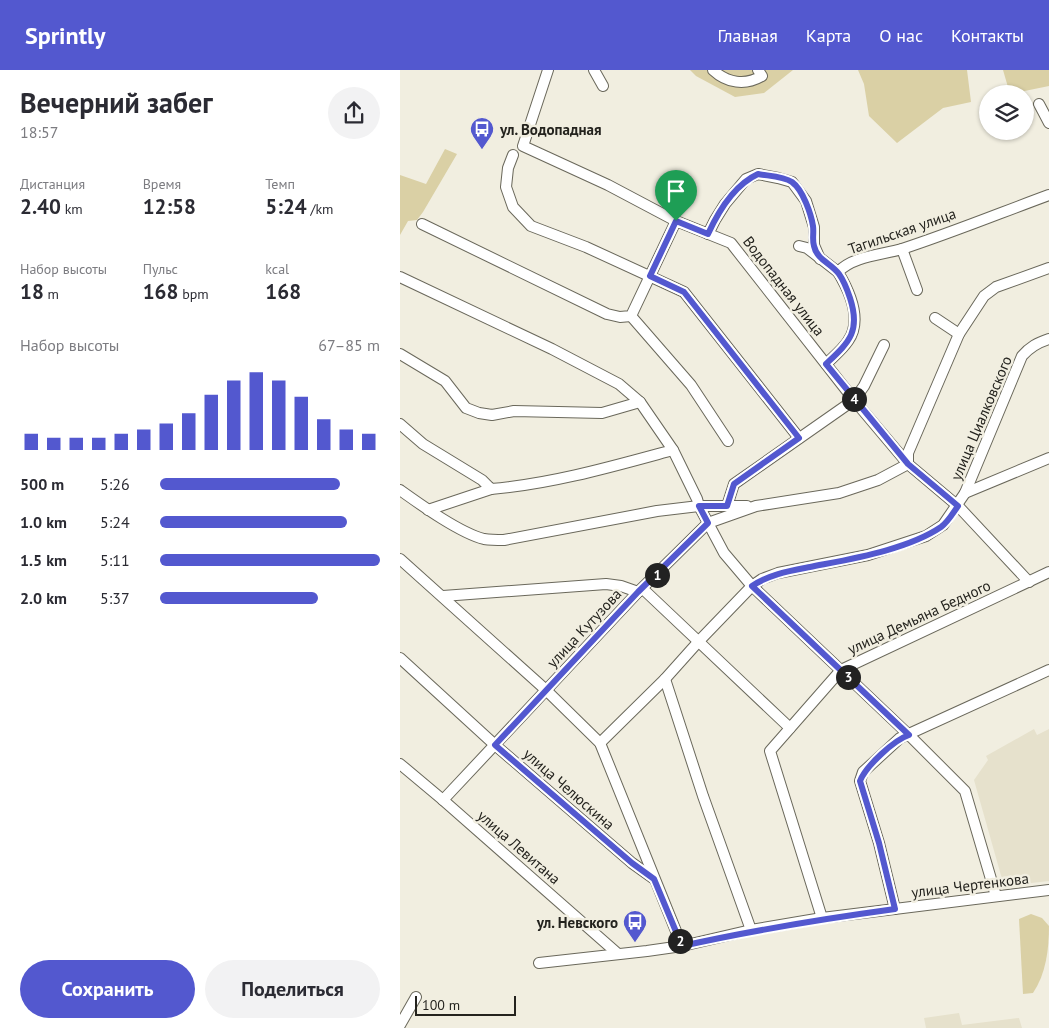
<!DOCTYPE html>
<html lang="ru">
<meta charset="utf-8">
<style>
body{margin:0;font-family:"PT Sans",sans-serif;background:#f2f2f3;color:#2b2b33;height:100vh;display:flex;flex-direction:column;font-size:19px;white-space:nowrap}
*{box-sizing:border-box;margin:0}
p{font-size:16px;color:#7c7c81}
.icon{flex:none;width:28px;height:28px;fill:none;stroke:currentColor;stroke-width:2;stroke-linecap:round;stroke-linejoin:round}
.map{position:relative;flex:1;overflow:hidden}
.drawer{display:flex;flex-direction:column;background:#fff;width:400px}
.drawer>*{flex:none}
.controls{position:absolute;left:579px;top:15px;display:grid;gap:10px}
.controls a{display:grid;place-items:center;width:55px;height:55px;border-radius:50%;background:#fff;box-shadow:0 1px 4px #0004;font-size:25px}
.scale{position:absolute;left:15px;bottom:12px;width:101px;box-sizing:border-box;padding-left:5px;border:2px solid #24231e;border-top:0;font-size:14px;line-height:18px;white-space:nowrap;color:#24231e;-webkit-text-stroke:4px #f1eee0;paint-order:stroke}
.pin{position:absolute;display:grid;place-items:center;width:42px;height:42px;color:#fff;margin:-51px -21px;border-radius:50% 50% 50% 0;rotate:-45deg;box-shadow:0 0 5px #0007}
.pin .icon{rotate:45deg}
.km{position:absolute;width:25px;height:25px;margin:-12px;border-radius:50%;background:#222;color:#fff;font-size:14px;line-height:25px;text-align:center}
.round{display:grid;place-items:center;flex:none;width:52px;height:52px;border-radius:26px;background:#f2f2f3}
.headline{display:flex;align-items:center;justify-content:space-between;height:85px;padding:0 20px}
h1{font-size:28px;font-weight:700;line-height:38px}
.stats{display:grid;grid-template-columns:repeat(3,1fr);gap:8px;height:85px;padding:5px 20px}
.stats div{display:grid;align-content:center}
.stats b{font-size:21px;font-weight:700}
.stats small{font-size:14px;font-weight:400}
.stats p{font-size:14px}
.chart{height:140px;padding:10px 20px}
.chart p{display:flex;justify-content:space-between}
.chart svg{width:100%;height:90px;margin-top:5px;stroke:#5358cf;stroke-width:6}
.cta{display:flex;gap:10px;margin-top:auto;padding:10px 20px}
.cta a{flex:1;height:58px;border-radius:30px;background:#5358cf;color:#fff;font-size:20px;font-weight:700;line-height:58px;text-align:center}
.cta a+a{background:#f2f2f3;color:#2b2b33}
ul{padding:0 20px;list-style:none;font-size:16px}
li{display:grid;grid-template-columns:80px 60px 1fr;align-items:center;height:38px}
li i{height:12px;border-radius:6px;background:#5358cf}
header{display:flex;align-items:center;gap:30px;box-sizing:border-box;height:70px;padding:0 25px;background:#5358cf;color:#fff}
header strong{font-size:24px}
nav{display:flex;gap:28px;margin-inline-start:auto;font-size:18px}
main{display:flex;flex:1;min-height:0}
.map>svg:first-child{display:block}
.built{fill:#e6e1cc}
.green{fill:#dad0a5}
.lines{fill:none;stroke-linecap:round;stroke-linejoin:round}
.minor-casing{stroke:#6a685b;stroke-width:12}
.minor{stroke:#fff;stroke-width:10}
.route-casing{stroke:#fff;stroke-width:10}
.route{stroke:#5358cf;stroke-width:6}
.labels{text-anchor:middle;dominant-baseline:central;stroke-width:5;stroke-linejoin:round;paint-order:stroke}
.poi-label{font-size:15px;font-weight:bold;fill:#24231e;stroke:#f1eee0;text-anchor:start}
.street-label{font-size:15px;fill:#24231e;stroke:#f1eee0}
</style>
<header>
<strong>Sprintly</strong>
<nav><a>Главная</a><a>Карта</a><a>О нас</a><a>Контакты</a></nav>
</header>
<main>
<section class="drawer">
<div class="headline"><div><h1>Вечерний забег</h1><p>18:57</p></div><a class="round"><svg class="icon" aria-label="share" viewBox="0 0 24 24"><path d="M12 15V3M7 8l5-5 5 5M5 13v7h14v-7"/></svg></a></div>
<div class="stats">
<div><p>Дистанция</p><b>2.40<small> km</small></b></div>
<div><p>Время</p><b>12:58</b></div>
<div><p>Темп</p><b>5:24<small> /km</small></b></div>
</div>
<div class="stats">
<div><p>Набор высоты</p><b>18<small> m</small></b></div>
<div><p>Пульс</p><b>168<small> bpm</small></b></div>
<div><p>kcal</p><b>168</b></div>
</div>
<div class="chart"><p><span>Набор высоты</span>67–85 m</p>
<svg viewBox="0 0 160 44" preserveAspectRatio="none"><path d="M5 44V36M15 44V38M25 44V38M35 44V38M45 44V36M55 44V34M65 44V31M75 44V26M85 44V17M95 44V10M105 44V6M115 44V10M125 44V18M135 44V29M145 44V34M155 44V36"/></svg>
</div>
<ul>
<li><b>500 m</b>5:26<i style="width:82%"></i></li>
<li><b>1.0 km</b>5:24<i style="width:85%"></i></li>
<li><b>1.5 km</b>5:11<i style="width:100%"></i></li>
<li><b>2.0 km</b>5:37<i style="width:72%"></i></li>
</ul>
<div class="cta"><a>Сохранить</a><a>Поделиться</a></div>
</section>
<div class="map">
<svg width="649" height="958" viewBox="0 0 649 958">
<rect width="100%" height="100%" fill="#f1eee0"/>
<g class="built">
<polygon points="634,659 637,665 649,659 649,811 604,816 574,710 588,690 586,686"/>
<polygon points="559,943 562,955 619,948 622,958 526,958 524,948"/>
</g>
<g class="green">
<polygon points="290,0 393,0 364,23 335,27 296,6"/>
<polygon points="458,0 567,0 571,32 543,38 497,73 469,46 464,14"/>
<polygon points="603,0 649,0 649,16 610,24"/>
<polygon points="45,79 57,84 23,142 17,150 8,151 0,165 0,105 26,114"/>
<path d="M631,844l11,4 7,8c0,23 -3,48 -16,67l-10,1 -4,-75z"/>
</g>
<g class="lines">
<g class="minor-casing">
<g id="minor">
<polyline points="148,0 123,76 208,115 276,151 331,173 454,330 508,394 558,436 629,512"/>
<polyline points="194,0 203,16"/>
<path d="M313,0c14,13 32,16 49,6l-4,-6"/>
<polyline points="639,34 649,53"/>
<polyline points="113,85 108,98 106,117 113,137 131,156 186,177 284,222 399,368"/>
<polyline points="22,154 207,244 220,247 231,246 276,151"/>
<polyline points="308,164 315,150 325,134 346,109 358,104 378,108 392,112 406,131 414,157 414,175 420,189"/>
<polyline points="399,176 407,178 438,202"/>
<polyline points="502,179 517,220"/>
<polyline points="0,207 152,279 219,314 240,332 273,380 297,429 299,436 324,483 352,516 509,665 565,721 596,826"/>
<polyline points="231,246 291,315 328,371"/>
<polyline points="535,248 559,264"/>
<polyline points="0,284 45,311 66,338 79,343 92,345 114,341 202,343 240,332"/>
<path d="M426,294c7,-7 16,-14 22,-23 15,-21 2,-49 -10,-69 15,-16 43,-17 64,-23 49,-16 98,-36 147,-54"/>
<path d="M0,354l23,20 59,36 9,9c61,-5 123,-23 182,-39"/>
<path d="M0,420c21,15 60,43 84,49 7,1 14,1 20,1l153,-29 42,-5h48"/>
<path d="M565,423l57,-137c8,-9 15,-13 27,-17"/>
<polyline points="327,436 334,414 454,330 464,316 484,275"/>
<polyline points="28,440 91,419"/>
<polyline points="0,489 146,620 200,673 282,876"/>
<polyline points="243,519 390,658"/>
<polyline points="43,526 206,514 221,516 238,522"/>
<polyline points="0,588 95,675 232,793 253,808"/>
<polyline points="265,609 303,726 351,860"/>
<polyline points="200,673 265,609 299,571 352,516 362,509 378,503 468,485 526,466 543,455 565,423 649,388"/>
<polyline points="0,694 43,730 217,883"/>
<polyline points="43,730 238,522 308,453 356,436 439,423 478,410 508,394 508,383 559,264 584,226 596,217 649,198"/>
<polyline points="495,839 479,773 460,711 463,702 500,668 649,600"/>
<polyline points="422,848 370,681 441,600 649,502"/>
<polyline points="139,893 247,881 282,876 351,860 422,848 649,820"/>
<polyline points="0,955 16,927"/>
</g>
</g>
<use href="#minor" class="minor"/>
</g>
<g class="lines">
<g class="route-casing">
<path id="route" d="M358,104c10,2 25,2 34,8 11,8 19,32 21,44 1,7 -1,14 1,20 3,14 17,17 25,28 5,7 8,15 11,24 11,34 -1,44 -24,66l82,100 50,42c-5,7 -10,16 -17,21 -34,23 -91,32 -131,40 -21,4 -40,7 -58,19l157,149c-15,5 -43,31 -49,46l19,62 16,66c-73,10 -141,21 -213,37l-28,-67 -22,-16 -137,-118 143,-153 70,-69 -9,-17h28l7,-22 65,-46 -115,-146 -34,-16 26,-55 32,13c11,-24 26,-49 50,-60z"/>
</g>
<use href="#route" class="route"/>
</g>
<defs>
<g id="bus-pin" transform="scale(1.25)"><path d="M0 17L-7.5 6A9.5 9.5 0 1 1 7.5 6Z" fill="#5358cf" stroke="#f1eee0"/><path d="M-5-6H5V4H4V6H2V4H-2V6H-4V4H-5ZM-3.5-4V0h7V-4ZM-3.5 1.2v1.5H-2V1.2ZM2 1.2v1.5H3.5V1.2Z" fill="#fff"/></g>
</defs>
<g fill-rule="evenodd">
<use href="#bus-pin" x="82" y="59"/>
<use href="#bus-pin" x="235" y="852"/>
</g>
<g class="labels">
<g class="poi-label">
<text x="100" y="59">ул. Водопадная</text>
<text x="218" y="852" text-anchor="end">ул. Невского</text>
</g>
<g class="street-label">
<text transform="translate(502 161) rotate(-19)">Тагильская улица</text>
<text transform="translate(384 216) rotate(52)">Водопадная улица</text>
<text transform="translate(581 348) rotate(-67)">улица Циалковского</text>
<text transform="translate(519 547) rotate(-25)">улица Демьяна Бедного</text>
<text transform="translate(184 558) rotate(-47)">улица Кутузова</text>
<text transform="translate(169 719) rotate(41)">улица Челюскина</text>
<text transform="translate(119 777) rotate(41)">улица Левитана</text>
<text transform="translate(570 815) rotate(-7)">улица Чертенкова</text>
</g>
</g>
</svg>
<div class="controls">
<a><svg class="icon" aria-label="layers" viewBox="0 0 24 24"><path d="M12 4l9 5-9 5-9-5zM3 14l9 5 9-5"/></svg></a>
</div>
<div class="scale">100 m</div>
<div class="pin" style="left:276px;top:151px;background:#1e9e55"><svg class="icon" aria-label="arrive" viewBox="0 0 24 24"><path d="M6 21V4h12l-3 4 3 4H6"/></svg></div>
<b class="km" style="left:257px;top:505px">1</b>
<b class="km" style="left:280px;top:871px">2</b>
<b class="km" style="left:448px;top:607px">3</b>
<b class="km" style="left:454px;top:329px">4</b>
</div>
</main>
